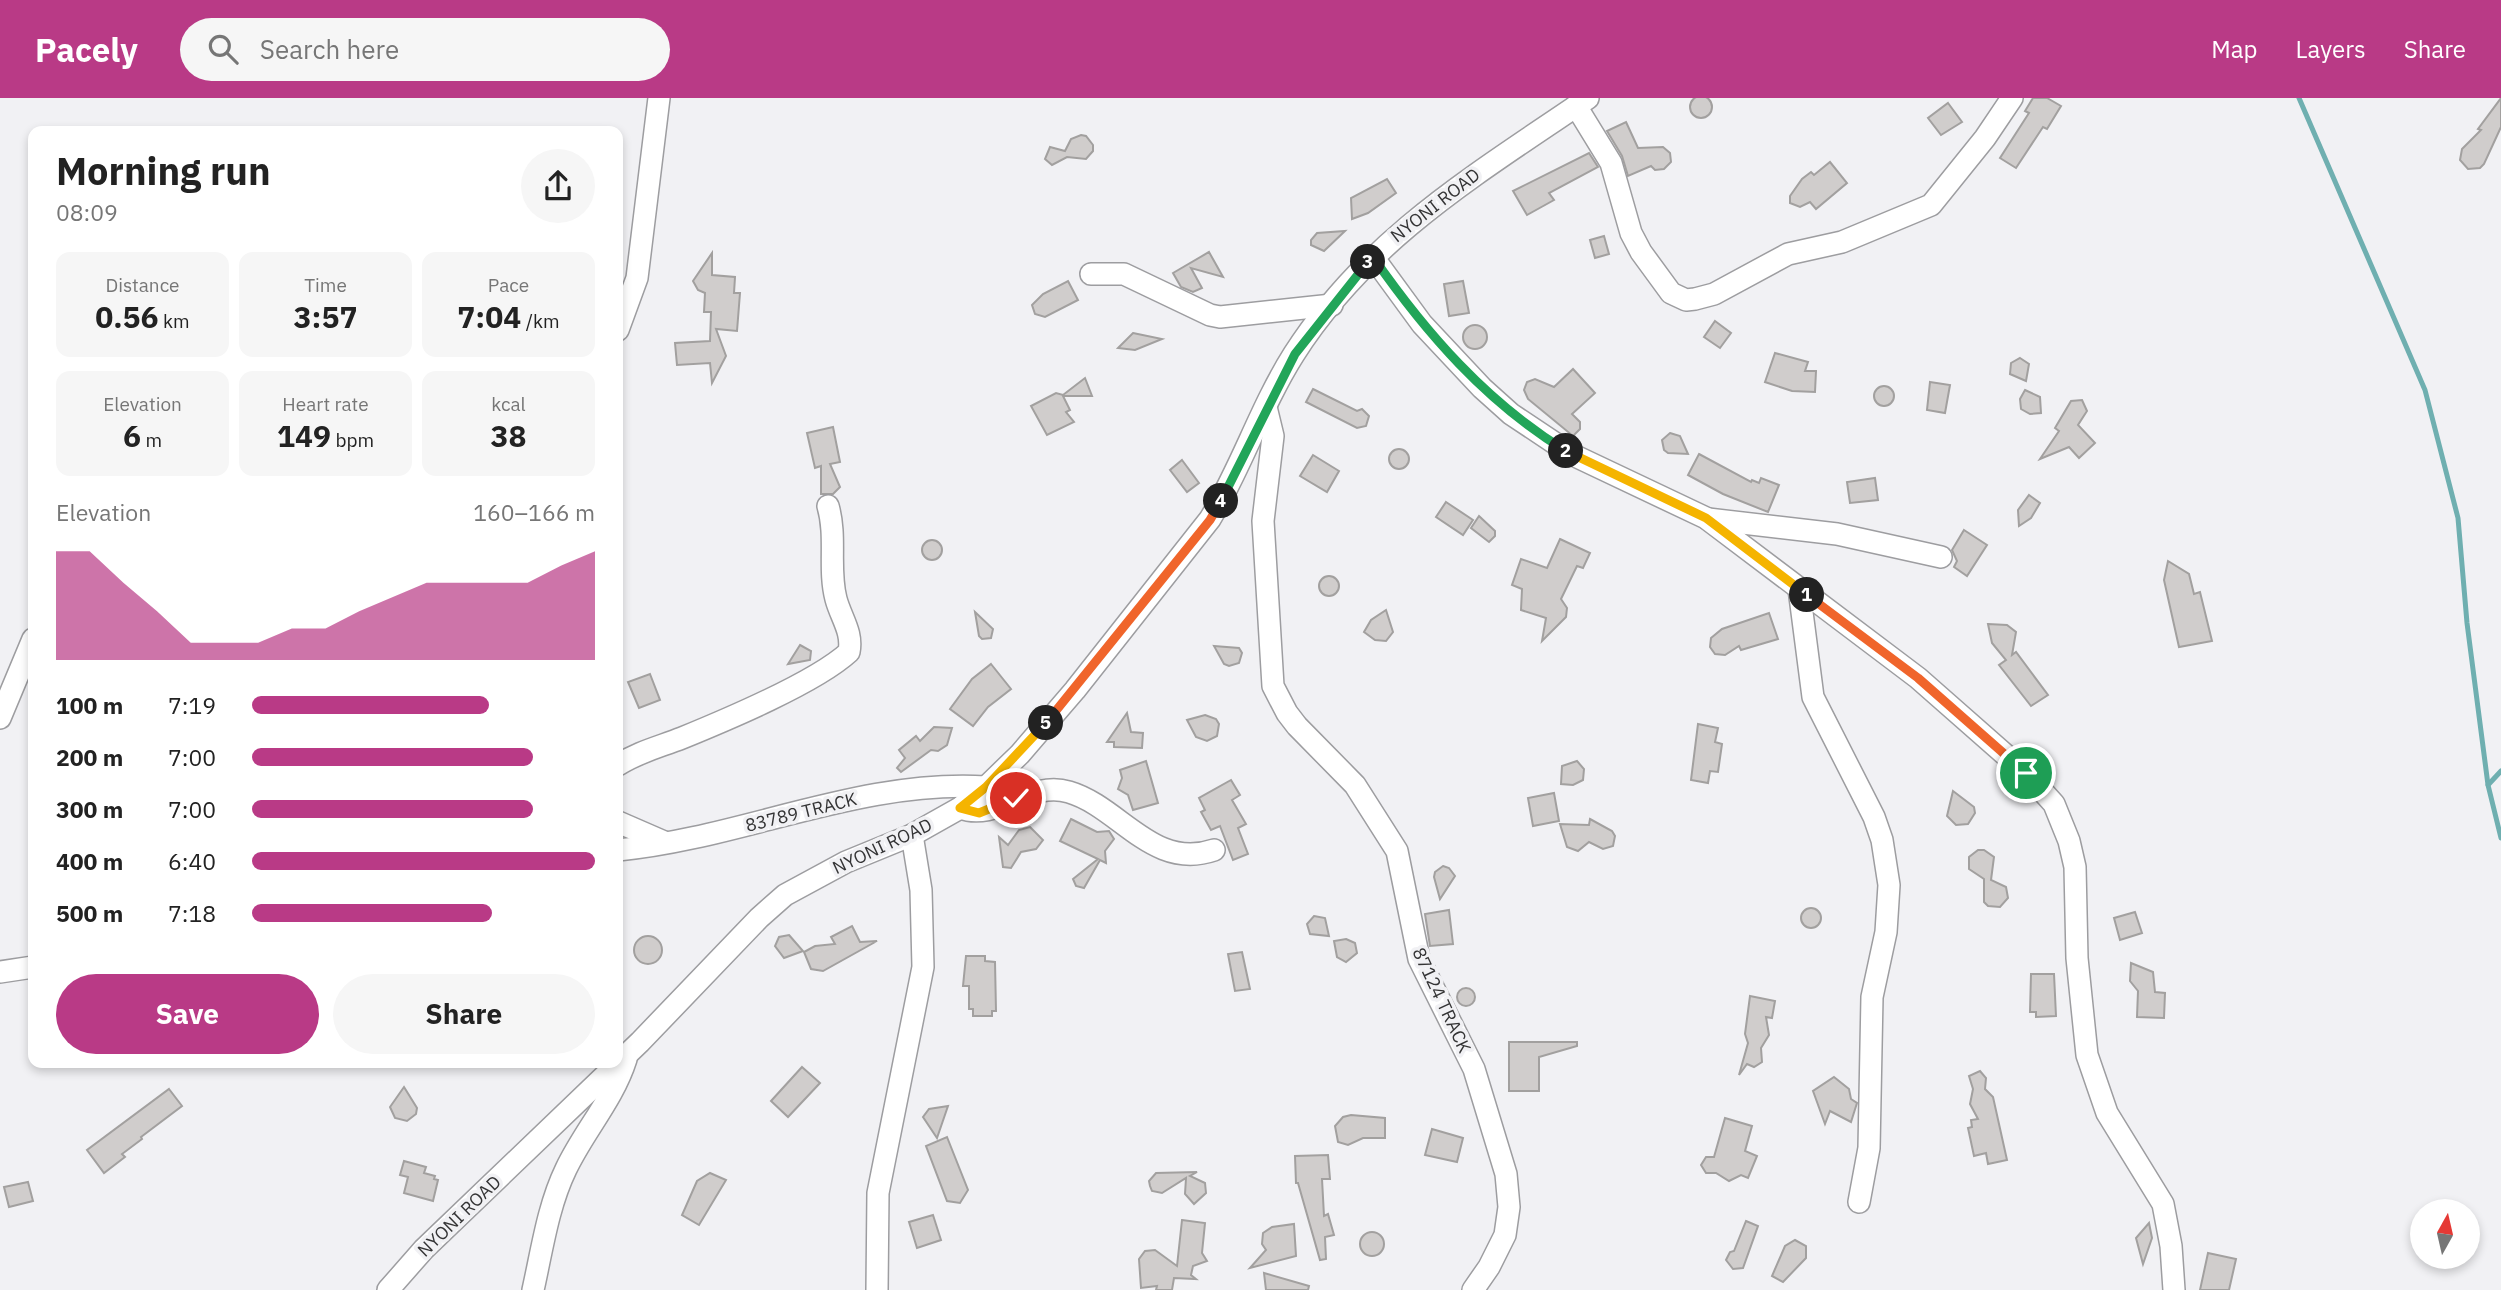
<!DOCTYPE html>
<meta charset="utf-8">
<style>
body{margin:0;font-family:"IBM Plex Sans",sans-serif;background:#f6f6f6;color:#222;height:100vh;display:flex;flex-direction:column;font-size:26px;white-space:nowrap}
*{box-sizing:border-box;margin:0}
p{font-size:23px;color:#767676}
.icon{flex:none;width:38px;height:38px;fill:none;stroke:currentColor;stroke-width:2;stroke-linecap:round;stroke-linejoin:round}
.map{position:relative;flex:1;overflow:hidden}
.side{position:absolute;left:28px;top:28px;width:595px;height:942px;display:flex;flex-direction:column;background:#fff;border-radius:14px;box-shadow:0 4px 10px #0003}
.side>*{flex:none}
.needle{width:46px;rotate:8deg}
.controls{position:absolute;left:2410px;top:1101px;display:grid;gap:14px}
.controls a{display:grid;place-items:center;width:70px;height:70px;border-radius:50%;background:#fff;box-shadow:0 4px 10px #0003;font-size:35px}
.pin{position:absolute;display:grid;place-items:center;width:60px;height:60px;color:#fff;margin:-30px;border:4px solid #fff;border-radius:50%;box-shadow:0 2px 7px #0007}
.km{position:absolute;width:35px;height:35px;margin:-18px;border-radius:50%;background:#222;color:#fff;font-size:19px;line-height:35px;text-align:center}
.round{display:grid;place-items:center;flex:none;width:74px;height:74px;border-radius:37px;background:#f6f6f6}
.overview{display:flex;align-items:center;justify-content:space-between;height:119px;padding:0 28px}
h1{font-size:38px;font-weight:700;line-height:52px}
.stats{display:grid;grid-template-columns:repeat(3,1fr);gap:10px;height:119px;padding:7px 28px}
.stats div{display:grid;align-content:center;border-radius:14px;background:#f6f6f6;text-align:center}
.stats b{font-size:30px;font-weight:700}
.stats small{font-size:19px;font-weight:400}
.stats p{font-size:19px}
.chart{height:196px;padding:14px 28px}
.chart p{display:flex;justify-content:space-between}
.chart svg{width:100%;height:126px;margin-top:7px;fill:#b93a86;opacity:.7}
.cta{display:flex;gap:14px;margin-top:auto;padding:14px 28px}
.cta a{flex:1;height:80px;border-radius:42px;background:#b93a86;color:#fff;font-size:28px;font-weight:700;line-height:80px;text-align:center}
.cta a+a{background:#f6f6f6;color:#222}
ul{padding:0 28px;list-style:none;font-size:23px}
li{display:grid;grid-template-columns:112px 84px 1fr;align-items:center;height:52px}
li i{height:18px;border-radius:9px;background:#b93a86}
header{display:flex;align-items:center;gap:42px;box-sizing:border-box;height:98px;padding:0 35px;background:#b93a86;color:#fff}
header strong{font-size:33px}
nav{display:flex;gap:38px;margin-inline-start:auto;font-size:24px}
.search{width:490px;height:63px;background:#f6f6f6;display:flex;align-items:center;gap:18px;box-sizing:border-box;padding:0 24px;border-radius:38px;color:#767676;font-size:26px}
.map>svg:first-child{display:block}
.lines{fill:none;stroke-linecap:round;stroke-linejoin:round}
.stream{stroke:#6fafb0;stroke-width:5}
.building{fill:#d0cdcc;stroke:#a2a09f;stroke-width:2}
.minor-casing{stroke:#9d9da0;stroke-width:24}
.minor{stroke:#fff;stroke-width:21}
.split-1-casing{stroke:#fff;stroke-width:14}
.split-2-casing{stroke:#fff;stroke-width:14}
.split-3-casing{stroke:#fff;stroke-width:14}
.split-4-casing{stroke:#fff;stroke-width:14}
.split-5-casing{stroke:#fff;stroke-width:14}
.split-6-casing{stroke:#fff;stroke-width:14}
.split-1{stroke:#f0652b;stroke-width:9}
.split-2{stroke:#f5b400;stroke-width:9}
.split-3{stroke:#22a559;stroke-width:9}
.split-4{stroke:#22a559;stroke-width:9}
.split-5{stroke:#f0652b;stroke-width:9}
.split-6{stroke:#f5b400;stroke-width:9}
.labels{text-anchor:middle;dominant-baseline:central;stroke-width:7;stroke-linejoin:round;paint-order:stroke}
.street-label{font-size:18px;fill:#343435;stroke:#f1f1f4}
</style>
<header>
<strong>Pacely</strong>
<div class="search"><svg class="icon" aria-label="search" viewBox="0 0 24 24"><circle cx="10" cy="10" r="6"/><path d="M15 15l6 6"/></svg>Search here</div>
<nav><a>Map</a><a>Layers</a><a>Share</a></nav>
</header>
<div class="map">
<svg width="2501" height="1192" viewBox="0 0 2501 1192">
<rect width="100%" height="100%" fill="#f1f1f4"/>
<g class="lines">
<g class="stream">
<polyline points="2299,0 2425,292 2458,420 2467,525 2488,687"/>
<polyline points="2501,673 2488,687 2501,740"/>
</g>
</g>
<g class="building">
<circle cx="1701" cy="9" r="11"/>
<polygon points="2033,0 2047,0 2061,8 2047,31 2043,29 2016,70 2000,60 2029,15 2025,13"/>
<polygon points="2501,0 2501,29 2484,66 2480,70 2468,71 2460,62 2462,51 2481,32 2478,31"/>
<polygon points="1948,5 1962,24 1941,37 1928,20"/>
<polygon points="1626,24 1638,50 1663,49 1670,55 1671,64 1664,71 1655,72 1651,68 1628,78 1622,58 1607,33"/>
<polygon points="1081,37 1086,38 1093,47 1093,53 1086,61 1067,59 1052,67 1045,61 1050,49 1065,53 1071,41"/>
<polygon points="1589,55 1598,69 1549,95 1554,102 1527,117 1513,93"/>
<polygon points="1830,64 1847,85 1816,111 1810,104 1800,109 1790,105 1790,98 1802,81 1811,74 1814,77"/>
<polygon points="1387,81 1396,95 1368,115 1352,121 1351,100"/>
<polygon points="1345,133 1324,153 1311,147 1311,142 1317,135"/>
<polygon points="1604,138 1609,156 1595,160 1590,142"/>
<polygon points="1209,154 1223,179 1191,170 1202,190 1193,194 1181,189 1173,175"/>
<polygon points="712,155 712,177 735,179 734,195 740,195 737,233 716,231 726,258 712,285 710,265 677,267 675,245 710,243 711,214 704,214 705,195 698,192 693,183"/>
<polygon points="1068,183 1078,202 1045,219 1035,216 1032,207 1043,196"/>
<polygon points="1463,183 1469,215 1449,218 1444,186"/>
<polygon points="1715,223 1731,235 1720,250 1704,239"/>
<circle cx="1475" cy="239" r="12"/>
<polygon points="1133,235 1162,241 1135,252 1118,250"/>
<polygon points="1775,255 1808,264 1805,273 1816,273 1815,294 1792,293 1765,284"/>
<polygon points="2020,260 2029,266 2026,283 2010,276 2011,265"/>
<polygon points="1573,271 1595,295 1572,316 1580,324 1580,331 1573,338 1528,301 1524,292 1527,284 1535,281 1554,289"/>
<polygon points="1085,280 1092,298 1063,298 1070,312 1066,314 1074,324 1047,337 1031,308 1056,295 1063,297"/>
<polygon points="1930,284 1950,287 1945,315 1927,312"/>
<circle cx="1884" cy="298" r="10"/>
<polygon points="1313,291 1357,313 1362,311 1369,318 1366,328 1357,330 1306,304"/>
<polygon points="2025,292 2040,299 2041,315 2030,316 2021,311 2020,301"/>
<polygon points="2082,302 2087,313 2078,327 2095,345 2079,360 2069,349 2040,361 2059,333 2055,330 2071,303"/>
<polygon points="833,329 840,364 830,366 840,389 833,396 821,396 821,368 815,370 807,335"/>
<polygon points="1670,335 1680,338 1688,356 1668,355 1664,352 1662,342"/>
<circle cx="1399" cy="361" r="10"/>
<polygon points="1699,356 1751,384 1752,382 1759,385 1761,380 1779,387 1768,414 1723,396 1688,377"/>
<polygon points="1313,357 1339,373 1327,394 1300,378"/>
<polygon points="1182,362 1199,385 1187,394 1170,372"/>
<polygon points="1875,380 1878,402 1850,405 1847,384"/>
<polygon points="2029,397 2040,405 2031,420 2019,428 2018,412"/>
<polygon points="1446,404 1473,422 1463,437 1436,419"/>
<polygon points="1479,418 1495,433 1495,438 1489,444 1471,430"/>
<polygon points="1964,432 1987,447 1967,478 1954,469 1957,463 1952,452"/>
<polygon points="1560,441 1590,455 1583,470 1577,468 1561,501 1567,510 1566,519 1542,543 1546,520 1521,512 1522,491 1512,487 1521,461 1547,470"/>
<circle cx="932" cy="452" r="10"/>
<polygon points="2168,463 2189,476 2194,496 2200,494 2212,543 2179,549 2164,482"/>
<circle cx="1329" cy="488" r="10"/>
<polygon points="1386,512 1393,534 1386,543 1375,542 1364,534 1371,522"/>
<polygon points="975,514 993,531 991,540 982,541 979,538"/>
<polygon points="1769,515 1778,541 1741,552 1739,548 1725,557 1715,556 1710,549 1711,540 1722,531"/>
<polygon points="1988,526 2007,527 2016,534 2012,557 2016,554 2048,597 2031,608 1999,567 2006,562 1992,545"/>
<polygon points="800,547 811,553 810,562 788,566"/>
<polygon points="1214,548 1239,550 1242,555 1239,565 1229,568 1224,566"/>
<polygon points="991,566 1011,591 988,609 973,628 950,611 972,581"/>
<polygon points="650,576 660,602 639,610 628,584"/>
<polygon points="1127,615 1131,634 1143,635 1142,650 1114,649 1114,644 1107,644"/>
<polygon points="1205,617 1216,621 1219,626 1217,638 1207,643 1196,639 1187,622"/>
<polygon points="1698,626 1718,630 1715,644 1722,646 1718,674 1710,673 1708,685 1691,682"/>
<polygon points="934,629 952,630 947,647 938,653 931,652 901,674 897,670 905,660 899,652 916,638 920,643"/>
<polygon points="1146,663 1158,705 1133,712 1128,697 1118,691 1122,680 1120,672"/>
<polygon points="1577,663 1584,671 1583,682 1573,687 1561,686 1562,668"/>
<polygon points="1231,682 1240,697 1232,702 1246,726 1238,730 1248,756 1233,762 1220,728 1211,732 1201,714 1205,712 1199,700"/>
<polygon points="1953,693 1974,709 1975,715 1968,726 1956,727 1947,718"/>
<polygon points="1554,695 1559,723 1533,728 1528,700"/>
<polygon points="1071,721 1097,734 1109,733 1114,741 1105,753 1106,765 1100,762 1084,790 1076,788 1073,781 1098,761 1060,743"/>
<polygon points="1590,721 1612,733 1615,738 1613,748 1603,751 1589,744 1578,753 1567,749 1560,726 1589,727"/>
<polygon points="1030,729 1043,742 1036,751 1021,754 1011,770 1003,769 999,739 1008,747 1019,732"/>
<polygon points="1978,752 1984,752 1994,759 1991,782 2006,789 2008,800 2000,809 1988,808 1984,804 1984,781 1969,771 1969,759"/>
<polygon points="1443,768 1449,770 1455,778 1440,801 1434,779 1435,774"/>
<circle cx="1811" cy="820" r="10"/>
<polygon points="1449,812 1453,846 1430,848 1425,816"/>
<polygon points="2135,814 2142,835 2120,842 2114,820"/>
<polygon points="1314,818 1325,820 1329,838 1310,836 1307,826"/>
<polygon points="852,828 860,844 877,843 823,873 811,871 804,854 815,848 835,846 831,839"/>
<polygon points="789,837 803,853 784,860 775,848 779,839"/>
<circle cx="648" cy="852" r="14"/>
<polygon points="1346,841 1355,845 1357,855 1346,864 1337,859 1334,843"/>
<polygon points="1242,854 1250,891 1235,893 1228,856"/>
<polygon points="966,858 985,858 985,863 995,864 996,913 992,913 992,918 973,918 973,911 969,911 969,888 963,888"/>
<polygon points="2131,865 2153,874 2155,894 2165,895 2164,920 2137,919 2138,893 2130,883"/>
<polygon points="2031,876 2054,876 2056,918 2036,919 2036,914 2030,914"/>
<circle cx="1466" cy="899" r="9"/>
<polygon points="1750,898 1775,903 1772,920 1766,919 1769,937 1761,950 1762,964 1754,969 1747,966 1739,977 1748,945 1745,936"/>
<polygon points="1509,944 1577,944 1577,948 1539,959 1539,993 1509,993"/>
<polygon points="802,969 820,985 788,1019 771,1003"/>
<polygon points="1980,973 1986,980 1985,991 1993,999 2007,1062 1988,1066 1986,1055 1974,1058 1968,1030 1972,1029 1971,1022 1978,1021 1970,1006 1973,991 1969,978"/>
<polygon points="1834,979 1849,991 1851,1001 1857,1005 1851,1024 1830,1013 1825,1026 1813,993"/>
<polygon points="404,989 417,1010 416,1016 407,1023 395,1020 390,1009"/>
<polygon points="169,991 182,1008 141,1039 142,1041 122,1056 125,1059 104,1075 87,1052"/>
<polygon points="948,1008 937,1040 923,1019 929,1011"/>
<polygon points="1351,1017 1385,1020 1385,1040 1363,1040 1348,1047 1338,1044 1335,1028 1343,1019"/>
<polygon points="1725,1020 1752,1028 1745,1053 1757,1058 1748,1080 1741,1077 1729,1083 1716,1075 1706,1075 1701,1067 1706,1059 1714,1059"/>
<polygon points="1432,1031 1463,1040 1457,1064 1425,1057"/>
<polygon points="947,1039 968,1092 960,1105 947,1103 926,1048"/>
<polygon points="1328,1057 1330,1081 1322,1081 1324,1118 1328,1116 1334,1137 1325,1139 1326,1161 1320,1162 1298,1085 1296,1085 1295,1058"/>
<polygon points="404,1063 426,1069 424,1075 435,1078 434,1081 438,1082 433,1103 404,1095 408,1079 400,1077"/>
<polygon points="1197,1074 1190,1078 1205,1085 1206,1095 1194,1106 1185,1096 1186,1080 1162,1095 1152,1093 1150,1088 1149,1083 1156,1075"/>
<polygon points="710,1075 726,1082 699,1127 682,1117 697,1083"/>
<polygon points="28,1084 33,1103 9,1109 4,1089"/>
<polygon points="933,1117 941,1142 917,1150 909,1124"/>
<polygon points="1182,1122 1205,1125 1202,1155 1207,1163 1193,1168 1191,1177 1196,1181 1174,1180 1172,1192 1156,1192 1157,1188 1141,1190 1139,1161 1145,1153 1155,1152 1177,1168"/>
<polygon points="1746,1123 1758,1128 1743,1170 1733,1171 1726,1162 1730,1154 1734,1153"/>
<polygon points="2149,1125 2152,1140 2143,1166 2136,1140"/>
<polygon points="1294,1126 1296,1158 1250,1170 1266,1152 1262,1146 1263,1135 1272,1129"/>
<circle cx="1372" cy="1146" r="12"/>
<polygon points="1795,1142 1806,1148 1806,1160 1783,1184 1772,1178 1785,1148"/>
<polygon points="2208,1155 2236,1161 2229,1192 2200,1192"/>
<polygon points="1264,1175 1309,1188 1308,1192 1266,1192"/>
</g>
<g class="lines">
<g class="minor-casing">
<g id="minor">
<polyline points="1576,8 1611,65 1631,135 1641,154 1671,195 1686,202 1695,201 1714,196 1788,156 1842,144 1931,107 1985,40 2012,0"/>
<polyline points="1373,159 1422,226 1482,290 1511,316 1571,356 1706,420 1918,580 2026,675 2054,706 2069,743 2075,769 2077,860 2087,957 2107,1015 2163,1106 2171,1148 2174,1192"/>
<polyline points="1091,176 1124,176 1210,217 1220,219 1332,207"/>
<polyline points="618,232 637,180 659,0"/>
<polyline points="1266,309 1273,338 1263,423 1273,588 1287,615 1297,628 1355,687 1397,753 1419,861 1474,971 1506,1076 1509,1109 1505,1137 1489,1169 1473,1192"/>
<polyline points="1708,421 1837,436 1941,459"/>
<polyline points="1799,491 1813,599 1874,719 1882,742 1889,787 1886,834 1872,899 1869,1050 1859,1104"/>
<polyline points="0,620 33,541"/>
<path d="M618,667c20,-13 41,-18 64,-27 44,-18 133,-55 167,-86 4,-20 -8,-34 -13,-53 -8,-30 1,-62 -8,-93"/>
<path d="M960,710c38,14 68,-28 109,-16 51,15 84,79 145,58"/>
<polyline points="618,724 664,744"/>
<path d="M618,752c124,-12 242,-71 368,-63"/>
<polyline points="0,874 33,869"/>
<path d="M388,1192l36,-41 216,-207 119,-124 26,-23 61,-33 66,-27 48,-27 26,-21 34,-33 55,-64 135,-171c32,-53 51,-113 84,-165 74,-116 183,-180 294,-256"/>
<path d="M533,1192c9,-40 15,-84 33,-121 18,-38 47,-69 60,-110"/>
<polyline points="877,1192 878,1095 923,869 921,792 912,737"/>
</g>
</g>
<use href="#minor" class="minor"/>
</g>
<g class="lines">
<g class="split-1-casing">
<polyline id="split-1" points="1807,497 1918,580 2026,675"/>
</g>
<g class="split-2-casing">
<polyline id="split-2" points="1566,353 1706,420 1807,497"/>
</g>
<g class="split-3-casing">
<path id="split-3" d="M1368,164l5,-5c53,76 113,145 193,194"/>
</g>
<g class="split-4-casing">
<polyline id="split-4" points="1221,403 1295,256 1368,164"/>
</g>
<g class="split-5-casing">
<polyline id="split-5" points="1046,625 1210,422 1221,403"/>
</g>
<g class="split-6-casing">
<polyline id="split-6" points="1016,700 979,715 960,710 986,689 1046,625"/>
</g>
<use href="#split-1" class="split-1"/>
<use href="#split-2" class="split-2"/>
<use href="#split-3" class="split-3"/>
<use href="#split-4" class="split-4"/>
<use href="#split-5" class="split-5"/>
<use href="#split-6" class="split-6"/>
</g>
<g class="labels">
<g class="street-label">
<text transform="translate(1435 107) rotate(-38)">NYONI ROAD</text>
<text transform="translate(801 714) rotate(-14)">83789 TRACK</text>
<text transform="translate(882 748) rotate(-25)">NYONI ROAD</text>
<text transform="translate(1442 902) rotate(65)">87124 TRACK</text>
<text transform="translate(459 1118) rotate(-44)">NYONI ROAD</text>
</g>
</g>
</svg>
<div class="controls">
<a><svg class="needle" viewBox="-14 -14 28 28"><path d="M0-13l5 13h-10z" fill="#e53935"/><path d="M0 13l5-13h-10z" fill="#767676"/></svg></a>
</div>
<div class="pin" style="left:2026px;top:675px;background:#1e9e55"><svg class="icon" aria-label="arrive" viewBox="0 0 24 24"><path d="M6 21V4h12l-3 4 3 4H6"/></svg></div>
<div class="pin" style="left:1016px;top:700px;background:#d93025"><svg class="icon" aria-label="check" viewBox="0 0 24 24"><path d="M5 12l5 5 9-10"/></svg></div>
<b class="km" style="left:1807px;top:497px">1</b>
<b class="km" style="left:1566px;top:353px">2</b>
<b class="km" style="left:1368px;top:164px">3</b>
<b class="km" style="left:1221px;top:403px">4</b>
<b class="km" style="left:1046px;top:625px">5</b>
<section class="side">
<div class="overview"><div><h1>Morning run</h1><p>08:09</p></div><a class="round"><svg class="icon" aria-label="share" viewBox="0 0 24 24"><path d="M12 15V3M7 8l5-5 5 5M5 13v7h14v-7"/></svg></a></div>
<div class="stats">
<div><p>Distance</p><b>0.56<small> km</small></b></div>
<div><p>Time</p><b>3:57</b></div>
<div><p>Pace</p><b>7:04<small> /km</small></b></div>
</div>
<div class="stats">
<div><p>Elevation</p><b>6<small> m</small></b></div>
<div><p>Heart rate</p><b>149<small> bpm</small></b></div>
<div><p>kcal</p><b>38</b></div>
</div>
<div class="chart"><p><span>Elevation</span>160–166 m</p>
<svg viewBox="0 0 160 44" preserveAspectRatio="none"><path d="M0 44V6L10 6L20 17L30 27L40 38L50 38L60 38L70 33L80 33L90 27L100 22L110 17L120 17L130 17L140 17L150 11L160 6V44z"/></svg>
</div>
<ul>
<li><b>100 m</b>7:19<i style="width:69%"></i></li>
<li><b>200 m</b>7:00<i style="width:82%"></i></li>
<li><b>300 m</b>7:00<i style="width:82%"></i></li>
<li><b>400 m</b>6:40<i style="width:100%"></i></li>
<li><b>500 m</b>7:18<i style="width:70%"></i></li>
</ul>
<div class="cta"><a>Save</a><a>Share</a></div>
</section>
</div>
